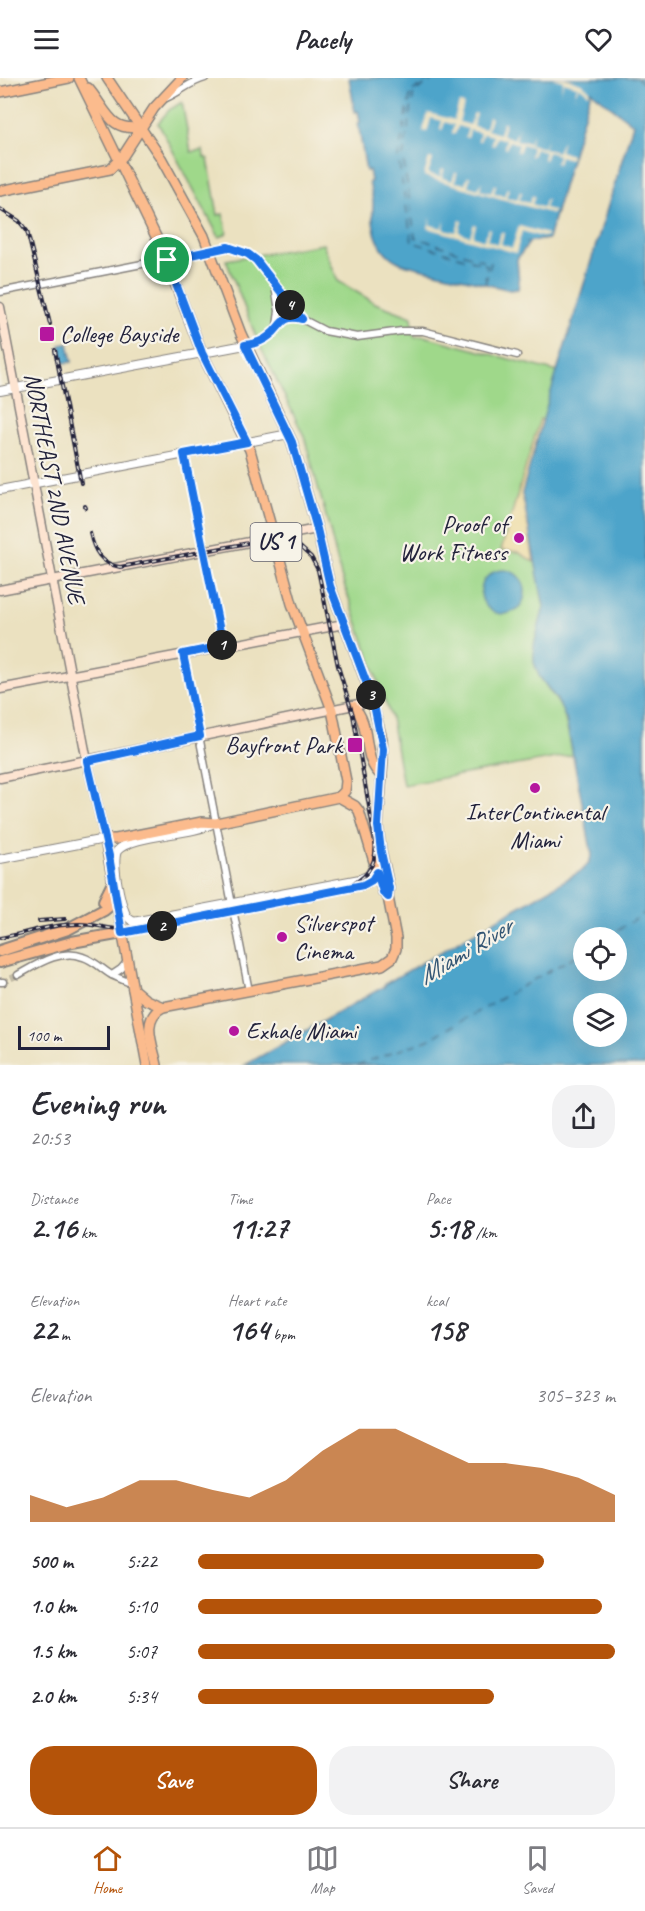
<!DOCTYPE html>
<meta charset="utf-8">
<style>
body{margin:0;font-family:Caveat,sans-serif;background:#f2f2f3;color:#2b2b33;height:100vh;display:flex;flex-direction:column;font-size:22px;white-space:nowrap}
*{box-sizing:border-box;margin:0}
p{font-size:20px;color:#7c7c81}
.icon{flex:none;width:33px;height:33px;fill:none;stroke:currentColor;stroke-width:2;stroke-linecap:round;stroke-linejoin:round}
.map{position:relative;height:987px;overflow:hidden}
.details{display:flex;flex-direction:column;background:#fff;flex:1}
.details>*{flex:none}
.tools{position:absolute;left:573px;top:849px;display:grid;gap:12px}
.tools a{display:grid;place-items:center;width:54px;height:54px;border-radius:50%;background:#fff;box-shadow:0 6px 24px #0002;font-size:30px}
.scale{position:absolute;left:18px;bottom:15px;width:92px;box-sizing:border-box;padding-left:6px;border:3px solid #22223b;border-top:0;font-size:16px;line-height:21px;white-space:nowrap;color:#22223b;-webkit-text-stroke:4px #f7f3e8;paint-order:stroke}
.pin{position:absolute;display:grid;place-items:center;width:51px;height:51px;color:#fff;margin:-26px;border:3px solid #fff;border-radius:50%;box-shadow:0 2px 6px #0007}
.km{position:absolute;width:30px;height:30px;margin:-15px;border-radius:50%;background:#222;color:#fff;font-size:16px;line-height:30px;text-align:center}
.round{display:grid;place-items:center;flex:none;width:63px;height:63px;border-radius:24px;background:#f2f2f3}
.head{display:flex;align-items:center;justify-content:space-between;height:102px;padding:0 30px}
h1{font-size:33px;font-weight:700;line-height:45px}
.metrics{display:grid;grid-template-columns:repeat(3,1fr);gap:9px;height:102px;padding:6px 30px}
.metrics div{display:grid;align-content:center}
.metrics b{font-size:30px;font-weight:700}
.metrics small{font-size:16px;font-weight:400}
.metrics p{font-size:16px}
.chart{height:168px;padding:12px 30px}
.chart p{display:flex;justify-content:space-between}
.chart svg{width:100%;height:108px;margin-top:6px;fill:#b45309;opacity:.7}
.cta{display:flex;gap:12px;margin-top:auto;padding:12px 30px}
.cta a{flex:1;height:69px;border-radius:24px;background:#b45309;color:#fff;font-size:24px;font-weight:700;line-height:69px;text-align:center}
.cta a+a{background:#f2f2f3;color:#2b2b33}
ul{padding:0 30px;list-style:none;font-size:20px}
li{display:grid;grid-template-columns:96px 72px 1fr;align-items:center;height:45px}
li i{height:15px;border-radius:8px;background:#b45309}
header{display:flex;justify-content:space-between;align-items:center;height:78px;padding:0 30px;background:#fff;font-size:27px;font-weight:700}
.menu{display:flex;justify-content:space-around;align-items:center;height:84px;border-top:2px solid #e1e1e2;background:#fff;font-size:16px;color:#7c7c81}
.menu a{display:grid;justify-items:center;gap:3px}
.menu .current{color:#b45309}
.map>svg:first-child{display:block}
.green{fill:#9fd88a;stroke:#607d62;stroke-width:1.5}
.sand{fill:#eeda9e;stroke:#887e6c;stroke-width:1.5}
.water{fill:#4da4ca;stroke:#386382;stroke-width:1.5;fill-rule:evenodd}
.pier{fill:#ebe1c0}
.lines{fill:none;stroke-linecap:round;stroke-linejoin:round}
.ferry{stroke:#335674;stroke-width:1.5;stroke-dasharray:8 6;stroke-linecap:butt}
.minor-tunnel{stroke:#c3bba5;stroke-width:6;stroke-dasharray:6 3;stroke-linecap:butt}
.minor-casing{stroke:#86827e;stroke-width:9}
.tertiary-casing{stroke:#86827e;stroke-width:10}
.secondary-casing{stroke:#86827e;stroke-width:11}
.primary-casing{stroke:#86827e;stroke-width:12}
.motorway-casing{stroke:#86827e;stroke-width:14}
.minor{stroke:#fff;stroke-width:6}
.tertiary{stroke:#fff;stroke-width:8}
.secondary{stroke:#fde4d1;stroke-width:8}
.primary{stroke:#fbbb8d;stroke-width:9}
.motorway{stroke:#fbbb8d;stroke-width:10}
.rail-casing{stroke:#22223b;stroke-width:4}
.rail{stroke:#f7f3e8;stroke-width:1.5;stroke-dasharray:4.5;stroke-linecap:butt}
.route-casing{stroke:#fff;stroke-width:12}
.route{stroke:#1a73e8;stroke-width:8}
.poi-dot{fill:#b5179e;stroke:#f7f3e8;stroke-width:2}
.labels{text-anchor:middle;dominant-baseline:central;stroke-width:4.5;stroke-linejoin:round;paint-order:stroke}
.shield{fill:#f7f3e8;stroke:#62616f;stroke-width:1.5}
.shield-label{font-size:22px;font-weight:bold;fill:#22223b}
.poi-label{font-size:24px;fill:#22223b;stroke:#f7f3e8;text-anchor:start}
.street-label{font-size:24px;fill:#22223b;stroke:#f7f3e8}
.water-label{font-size:26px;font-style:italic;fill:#335674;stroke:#f7f3e8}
</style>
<header><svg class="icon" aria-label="menu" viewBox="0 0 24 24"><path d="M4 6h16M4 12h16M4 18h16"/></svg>Pacely<svg class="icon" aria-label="heart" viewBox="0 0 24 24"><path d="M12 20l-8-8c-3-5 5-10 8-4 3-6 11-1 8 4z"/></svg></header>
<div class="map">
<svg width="645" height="987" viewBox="0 0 645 987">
<rect width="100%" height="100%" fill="#f7f3e8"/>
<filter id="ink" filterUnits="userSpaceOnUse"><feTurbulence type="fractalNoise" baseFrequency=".0167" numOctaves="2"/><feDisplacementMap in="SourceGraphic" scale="12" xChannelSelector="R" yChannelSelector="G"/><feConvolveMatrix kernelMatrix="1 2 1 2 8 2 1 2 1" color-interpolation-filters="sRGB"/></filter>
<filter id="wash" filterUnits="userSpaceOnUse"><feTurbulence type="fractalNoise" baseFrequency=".008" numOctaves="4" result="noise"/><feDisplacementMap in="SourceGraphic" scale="24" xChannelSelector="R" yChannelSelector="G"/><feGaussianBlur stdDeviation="1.35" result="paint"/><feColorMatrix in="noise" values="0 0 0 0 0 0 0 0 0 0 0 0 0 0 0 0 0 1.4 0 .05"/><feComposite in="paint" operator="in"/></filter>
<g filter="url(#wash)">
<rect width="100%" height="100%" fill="#ebe1c0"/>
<g class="green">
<polygon points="182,24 191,74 203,72 204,79 208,81 218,137 223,136 227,154 225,157 219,159 158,45 169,32"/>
<polygon points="323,166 338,203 375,225 412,239 414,259 424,258 558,294 523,410 523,420 544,529 534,567 534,584 539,598 563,632 573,677 403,707 391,640 341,498 329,449 304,358 258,264 226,182"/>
</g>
<polygon class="sand" points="540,341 543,342 523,415 534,484 518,474 501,472"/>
<g class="water">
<path d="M349,0h296v987h-400l140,-79v-2l198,-114 6,-8 3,-7 -26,-136 -9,-19 -18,-24 -5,-14v-17l10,-38 -22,-114 27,-95 84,-274 -42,-33 -43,148 -21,3 2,1 -12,16 2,24 -1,6 -8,1 -107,-26c-26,-10 -32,-36 -30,-58 1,-7 -3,-17 -4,-24l2,-1 -2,-11 -3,1 -8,-48 2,-1 -2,-11 -3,1zM584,860h32v32h-32zM584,926h32v32h-32z"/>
<polygon points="68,265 72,284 63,285 60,267"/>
<circle cx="503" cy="514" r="22"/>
</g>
<g class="pier">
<polygon points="552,0 565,0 581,5 590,12 589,16 579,8 574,20 577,8 564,4 560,16 563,3"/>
<polygon points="459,25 464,26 459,44 470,47 474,35 477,36 473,48 485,51 488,39 491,40 487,52 499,56 503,44 505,44 502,57 514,61 519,49 516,62 529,65 533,54 530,66 543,70 548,58 544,70 557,74 563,62 560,73 571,77 570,81 560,78 558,86 556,85 558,77 548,74 545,82 543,81 545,73 535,70 532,78 530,78 532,69 522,66 519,74 517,74 519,66 509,63 506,71 504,70 506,62 496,59 494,67 491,66 493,58 483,55 480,63 478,63 480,55 470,52 468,60 465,59 468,51 458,48 455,56 452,55 454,47 445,44 442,52 440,51 442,43 431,40 427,54 423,53 428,35 454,42"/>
<polygon points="429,80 433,81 428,96 440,99 442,91 444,92 442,100 452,103 455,95 457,95 455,104 465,106 468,98 470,99 468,108 478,111 482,103 480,112 491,115 494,107 496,107 494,115 504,118 507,110 509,111 506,119 517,122 520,114 522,114 519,122 530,125 532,118 535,118 532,126 543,130 545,122 547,122 545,130 554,133 553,136 424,98"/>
<polygon points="431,139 430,147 442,150 445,143 444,151 456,154 460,142 462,143 459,154 470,158 474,146 476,147 473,158 484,162 488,150 490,151 487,162 497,166 501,154 504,155 501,166 512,170 519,148 547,156 547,158 542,159 522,153 516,175 428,150"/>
</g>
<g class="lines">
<g class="ferry">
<polyline points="431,0 411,14 398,79 412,164 487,187 485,201"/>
<polyline points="436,0 414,14 403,79 415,159 491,185 485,206"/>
<polyline points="637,0 645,7"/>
<polyline points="606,860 645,835"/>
<polyline points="357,987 428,962 584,873"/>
</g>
</g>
</g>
<g filter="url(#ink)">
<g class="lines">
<polyline class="minor-tunnel" points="3,904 18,897"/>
<g class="minor-casing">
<g id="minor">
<path d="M166,20c14,-6 24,-16 39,-20"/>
<polyline points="275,208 279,233 277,248"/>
<polyline points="0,214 228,169 248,176 256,182 302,241 325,253 357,259 402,253 423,253 517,277"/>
<path d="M245,267c9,-1 17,-3 24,-9 14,-10 11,-22 33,-17"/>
<polyline points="184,376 223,569"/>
<polyline points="183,576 249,913"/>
<path d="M18,897c18,-10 43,-27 65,-18 10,3 18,11 27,17 7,4 15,6 22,10"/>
<polyline points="112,897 121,891 128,883"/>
<polyline points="0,904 3,904"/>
</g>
</g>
<g class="tertiary-casing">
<g id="tertiary">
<polyline points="0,313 245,267"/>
<polyline points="0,412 289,356"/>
<polyline points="0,781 105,761"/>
<polyline points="133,844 360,801 369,797 373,789"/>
<path d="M137,846c-4,-3 -9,-5 -11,-9 -6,-14 -14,-50 -9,-64 16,-17 73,-15 97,-28"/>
<polyline points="122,855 363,807 372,802 377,794"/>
</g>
</g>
<g class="secondary-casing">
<g id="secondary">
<polyline points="0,229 87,683 105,761"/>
<polyline points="0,512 317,451"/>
<polyline points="0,611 344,546"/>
<polyline points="0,700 373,623"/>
</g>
</g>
<g class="primary-casing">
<g id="primary">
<polyline points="79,0 162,171 202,275 250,372 292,526 332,632 346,703 345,713 339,719"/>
<path d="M107,0l54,80 43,78 37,98 51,108 25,87 13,57 39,104 13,49 1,21 -5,66 3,26 4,16 4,20 -1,9 8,41v11l-4,9 -10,7 -219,42c-23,12 -10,38 -6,58"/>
<path d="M88,10c19,22 21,44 53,39"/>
<polyline points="0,14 69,0"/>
<polyline points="0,113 110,91 123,78 154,30 182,0"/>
<path d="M353,628c20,19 7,53 29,70"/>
<polyline points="339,719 355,728 359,733 383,814 388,819"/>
<polyline points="133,911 146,922 163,929"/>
<polyline points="147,987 105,761 116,761 202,744 216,745 339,719"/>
</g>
</g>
<g class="motorway-casing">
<g id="motorway">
<polyline points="104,823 113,805"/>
<polyline points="0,873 68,851 104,832 109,828 115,817"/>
<polyline points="0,884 72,864 122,855"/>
</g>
</g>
<use href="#minor" class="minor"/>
<use href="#tertiary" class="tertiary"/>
<use href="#secondary" class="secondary"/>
<use href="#primary" class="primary"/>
<use href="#motorway" class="motorway"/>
<g class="rail-casing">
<g id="rail">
<polyline points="0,131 19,143 27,153 50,246"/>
<polyline points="55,272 81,405"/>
<polyline points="85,428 86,430"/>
<polyline points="39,843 65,841"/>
<path d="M0,860c26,-5 53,-14 80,-14 17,0 33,7 51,5l211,-41c23,-6 36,-23 33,-47l-22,-126 -15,-49 -20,-96 -7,-13 -11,-10 -17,-7 -13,-1 -150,28c-19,-3 -26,-16 -30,-34"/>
</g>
</g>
<use href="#rail" class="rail"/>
</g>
</g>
<g class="lines" filter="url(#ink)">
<g class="route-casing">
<path id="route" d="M228,169l20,7 8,6 46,59c-22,-5 -19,7 -33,17 -7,6 -15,8 -24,9l47,97 25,87 13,57 43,114 10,49 -5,77 3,26 8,36 -1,9 -5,-5 -6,-20 -5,8 -9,5 -241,48 -13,-77 -22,-95 113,-25 -17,-82 40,-8 -39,-192 63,-12 -45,-89 -35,-93z"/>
</g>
<use href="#route" class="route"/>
</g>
<g class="poi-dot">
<rect x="39" y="248" width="16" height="16" rx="3"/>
<circle cx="519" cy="460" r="6"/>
<rect x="347" y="659" width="16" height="16" rx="3"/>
<circle cx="535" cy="710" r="6"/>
<circle cx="282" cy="859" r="6"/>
<circle cx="234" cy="953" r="6"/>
</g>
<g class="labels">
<rect class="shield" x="250.5" y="445" width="51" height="38" rx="4.5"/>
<g class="shield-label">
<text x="276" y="464">US 1</text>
</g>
<g class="poi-label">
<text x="60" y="256">College Bayside</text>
<text x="507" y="446" text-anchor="end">Proof of<tspan x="507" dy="28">Work Fitness</tspan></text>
<text x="342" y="667" text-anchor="end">Bayfront Park</text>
<text x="535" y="734" text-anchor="middle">InterContinental<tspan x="535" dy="28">Miami</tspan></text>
<text x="294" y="845">Silverspot<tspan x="294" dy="28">Cinema</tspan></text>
<text x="246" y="953">Exhale Miami</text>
</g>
<g class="street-label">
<text transform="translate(55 410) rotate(79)">NORTHEAST 2ND AVENUE</text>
</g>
<g class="water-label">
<text transform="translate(465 873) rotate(-31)">Miami River</text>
</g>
</g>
</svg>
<div class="tools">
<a><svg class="icon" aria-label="locate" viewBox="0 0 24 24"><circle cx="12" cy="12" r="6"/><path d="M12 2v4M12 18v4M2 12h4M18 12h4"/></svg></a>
<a><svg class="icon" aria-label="layers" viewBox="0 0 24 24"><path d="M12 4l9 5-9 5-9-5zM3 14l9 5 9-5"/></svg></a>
</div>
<div class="scale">100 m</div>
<div class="pin" style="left:167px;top:182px;background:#1e9e55"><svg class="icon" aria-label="arrive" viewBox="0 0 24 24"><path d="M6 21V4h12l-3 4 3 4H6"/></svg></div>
<b class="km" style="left:222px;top:567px">1</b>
<b class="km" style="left:162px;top:848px">2</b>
<b class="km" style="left:371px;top:617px">3</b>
<b class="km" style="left:290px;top:227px">4</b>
</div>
<section class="details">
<div class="head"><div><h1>Evening run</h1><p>20:53</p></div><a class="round"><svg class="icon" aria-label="share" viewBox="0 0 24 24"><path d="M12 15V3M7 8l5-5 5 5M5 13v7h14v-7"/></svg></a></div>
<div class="metrics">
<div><p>Distance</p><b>2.16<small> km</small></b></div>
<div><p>Time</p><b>11:27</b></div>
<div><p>Pace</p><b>5:18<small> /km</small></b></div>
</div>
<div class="metrics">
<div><p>Elevation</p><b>22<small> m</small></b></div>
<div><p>Heart rate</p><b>164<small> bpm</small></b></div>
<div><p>kcal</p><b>158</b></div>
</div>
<div class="chart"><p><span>Elevation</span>305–323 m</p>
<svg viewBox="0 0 160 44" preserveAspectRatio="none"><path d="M0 44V33L10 38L20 34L30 27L40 27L50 31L60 34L70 27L80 15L90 6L100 6L110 13L120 20L130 20L140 22L150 26L160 33V44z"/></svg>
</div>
<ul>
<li><b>500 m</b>5:22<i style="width:83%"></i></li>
<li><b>1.0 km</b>5:10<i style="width:97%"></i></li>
<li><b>1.5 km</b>5:07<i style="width:100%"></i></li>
<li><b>2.0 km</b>5:34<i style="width:71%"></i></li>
</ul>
<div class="cta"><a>Save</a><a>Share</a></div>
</section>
<nav class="menu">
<a class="current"><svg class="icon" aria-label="home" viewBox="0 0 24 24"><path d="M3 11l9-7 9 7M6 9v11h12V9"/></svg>Home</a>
<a><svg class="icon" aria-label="map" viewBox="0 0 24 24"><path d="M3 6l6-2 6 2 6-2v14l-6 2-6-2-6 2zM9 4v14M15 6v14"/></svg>Map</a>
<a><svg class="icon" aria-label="saved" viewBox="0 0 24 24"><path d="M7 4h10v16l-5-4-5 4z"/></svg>Saved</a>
</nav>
